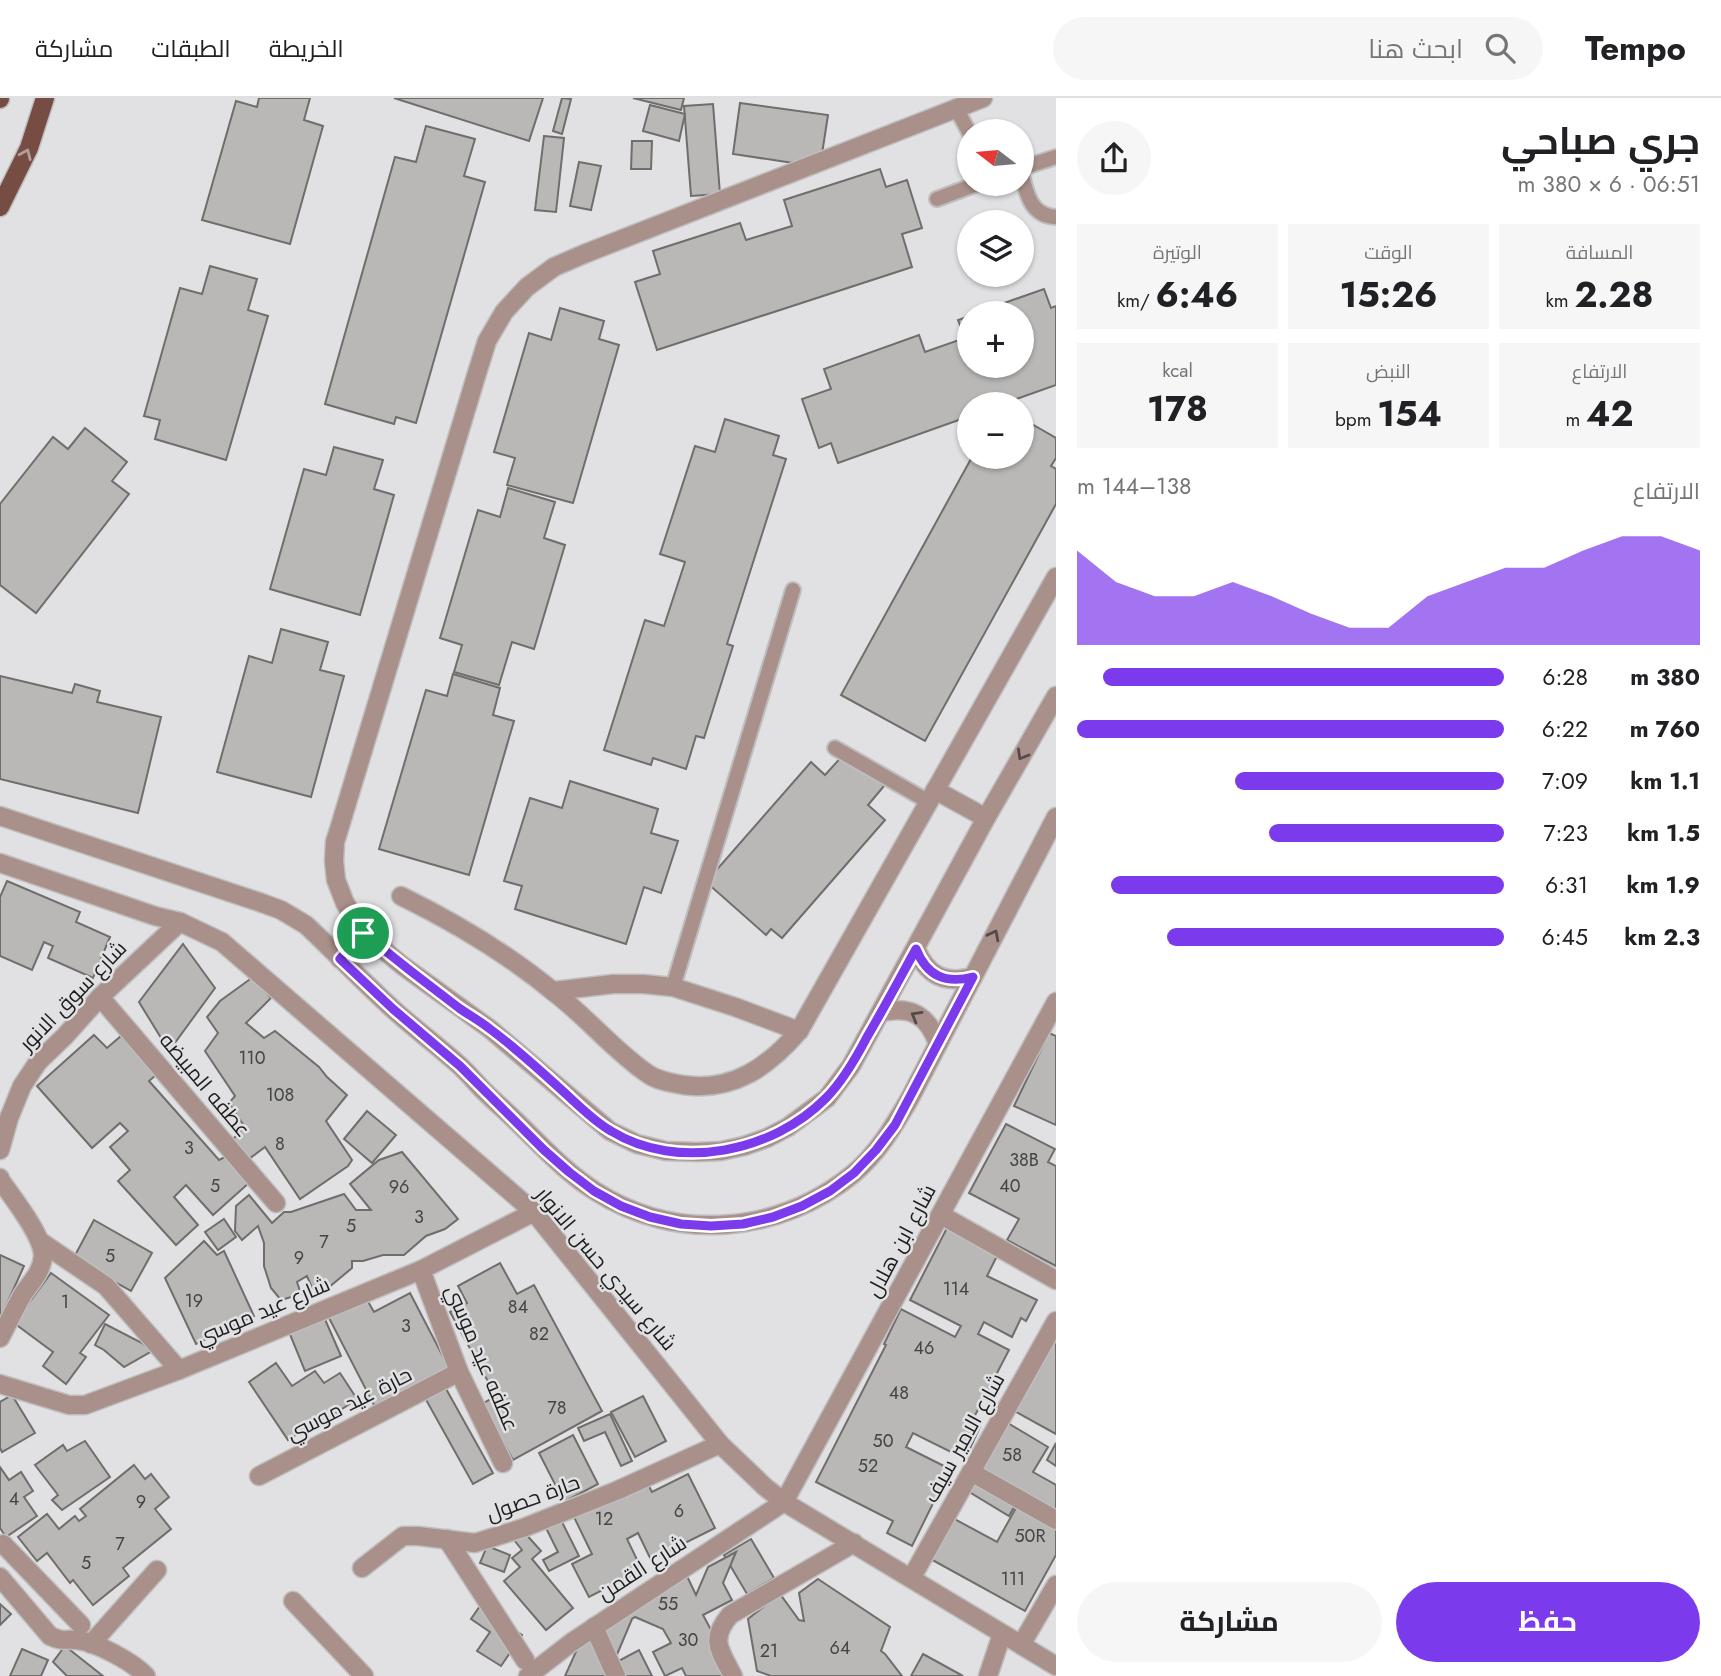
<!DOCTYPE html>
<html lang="ar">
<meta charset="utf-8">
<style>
body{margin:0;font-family:Jost,Cairo,sans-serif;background:#f6f6f6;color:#202124;direction:rtl;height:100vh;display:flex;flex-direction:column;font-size:26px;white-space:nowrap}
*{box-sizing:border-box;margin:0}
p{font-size:23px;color:#757577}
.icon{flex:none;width:38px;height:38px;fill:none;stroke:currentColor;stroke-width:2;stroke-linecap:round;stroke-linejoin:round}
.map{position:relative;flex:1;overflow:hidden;direction:ltr}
.panel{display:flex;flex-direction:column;background:#fff;width:665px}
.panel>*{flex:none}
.needle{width:46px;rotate:286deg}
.tools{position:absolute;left:957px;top:21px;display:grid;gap:14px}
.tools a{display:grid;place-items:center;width:77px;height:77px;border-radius:50%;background:#fff;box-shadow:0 2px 5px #0004;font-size:35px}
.pin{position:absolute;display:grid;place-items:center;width:60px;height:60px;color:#fff;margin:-30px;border:4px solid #fff;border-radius:50%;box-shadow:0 2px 7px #0007}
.round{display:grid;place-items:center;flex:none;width:74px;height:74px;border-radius:37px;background:#f6f6f6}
.head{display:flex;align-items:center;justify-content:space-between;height:119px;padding:0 21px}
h1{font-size:38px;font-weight:700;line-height:52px}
.stats{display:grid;grid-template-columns:repeat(3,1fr);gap:10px;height:119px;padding:7px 21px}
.stats div{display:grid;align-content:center;border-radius:0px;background:#f6f6f6;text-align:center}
.stats b{font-size:35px;font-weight:700}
.stats small{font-size:19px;font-weight:400}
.stats p{font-size:19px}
.chart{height:196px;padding:14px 21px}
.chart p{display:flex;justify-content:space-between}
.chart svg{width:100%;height:126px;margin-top:7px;fill:#7c3aed;opacity:.7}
.cta{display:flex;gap:14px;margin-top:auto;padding:14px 21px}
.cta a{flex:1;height:80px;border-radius:42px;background:#7c3aed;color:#fff;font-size:28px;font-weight:700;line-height:80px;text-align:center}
.cta a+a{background:#f6f6f6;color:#202124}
ul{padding:0 21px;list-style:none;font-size:23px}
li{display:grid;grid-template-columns:112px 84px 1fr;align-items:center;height:52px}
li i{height:18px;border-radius:9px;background:#7c3aed}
header{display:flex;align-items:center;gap:42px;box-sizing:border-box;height:98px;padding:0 35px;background:#fff;border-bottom:2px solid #e0e0e0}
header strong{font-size:33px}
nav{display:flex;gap:38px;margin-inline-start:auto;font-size:24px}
.search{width:490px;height:63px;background:#f6f6f6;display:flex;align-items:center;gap:18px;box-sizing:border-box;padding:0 24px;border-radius:38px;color:#757577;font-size:26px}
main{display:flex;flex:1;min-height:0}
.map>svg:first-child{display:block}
.building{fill:#b9b8b7;stroke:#6f6e6d;stroke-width:2}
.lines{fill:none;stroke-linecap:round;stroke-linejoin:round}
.lane-casing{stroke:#bebebf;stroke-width:18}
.street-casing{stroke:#bebebf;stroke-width:21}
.primary-casing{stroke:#bebebf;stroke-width:21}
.lane{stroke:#a9908a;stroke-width:14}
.street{stroke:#a9908a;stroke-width:18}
.primary{stroke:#774c42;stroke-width:18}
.oneway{stroke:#b19e9b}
.oneway2{stroke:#544b49}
.route-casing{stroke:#fff;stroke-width:14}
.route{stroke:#7c3aed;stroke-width:9}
.labels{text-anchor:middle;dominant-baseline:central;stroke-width:5;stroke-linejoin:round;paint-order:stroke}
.number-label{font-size:18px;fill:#434444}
.street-label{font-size:21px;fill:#1c1d1d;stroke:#e1e1e3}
</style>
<header>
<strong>Tempo</strong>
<div class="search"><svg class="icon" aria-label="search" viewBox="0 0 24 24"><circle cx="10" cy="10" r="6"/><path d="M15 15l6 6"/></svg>ابحث هنا</div>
<nav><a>الخريطة</a><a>الطبقات</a><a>مشاركة</a></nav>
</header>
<main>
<section class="panel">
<div class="head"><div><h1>جري صباحي</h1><p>06:51 · 6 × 380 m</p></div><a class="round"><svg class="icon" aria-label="share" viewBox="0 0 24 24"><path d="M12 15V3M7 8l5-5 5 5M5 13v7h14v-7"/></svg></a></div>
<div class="stats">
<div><p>المسافة</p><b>2.28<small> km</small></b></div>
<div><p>الوقت</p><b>15:26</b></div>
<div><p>الوتيرة</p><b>6:46<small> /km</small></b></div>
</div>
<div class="stats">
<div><p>الارتفاع</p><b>42<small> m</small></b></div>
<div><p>النبض</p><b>154<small> bpm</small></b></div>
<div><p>kcal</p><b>178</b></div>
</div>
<div class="chart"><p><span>الارتفاع</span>138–144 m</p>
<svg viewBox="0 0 160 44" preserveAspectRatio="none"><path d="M0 44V11L10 22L20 27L30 27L40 22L50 27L60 33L70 38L80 38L90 27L100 22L110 17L120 17L130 11L140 6L150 6L160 11V44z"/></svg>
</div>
<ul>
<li><b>380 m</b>6:28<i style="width:94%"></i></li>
<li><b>760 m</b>6:22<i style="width:100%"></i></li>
<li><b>1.1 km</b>7:09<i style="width:63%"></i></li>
<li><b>1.5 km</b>7:23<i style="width:55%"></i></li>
<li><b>1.9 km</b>6:31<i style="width:92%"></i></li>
<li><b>2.3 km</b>6:45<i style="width:79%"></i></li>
</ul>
<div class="cta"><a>حفظ</a><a>مشاركة</a></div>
</section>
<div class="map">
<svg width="1056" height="1578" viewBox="0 0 1056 1578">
<rect width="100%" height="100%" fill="#e1e1e3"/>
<g class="building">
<polygon points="259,0 310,0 304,22 323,28 290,146 202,122 236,3 257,9"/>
<polygon points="394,0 543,0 529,43"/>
<polygon points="562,0 571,1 562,36 553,33"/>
<polygon points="633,0 684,0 681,12"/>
<polygon points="740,5 828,17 820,69 733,56"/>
<polygon points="713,6 720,96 691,98 684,8"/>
<polygon points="650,7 685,16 679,43 643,33"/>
<polygon points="426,28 475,41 464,78 485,84 416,325 396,319 394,326 325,306 395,59 416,64"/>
<polygon points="544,38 564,40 556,114 535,112"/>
<polygon points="632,43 652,43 651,71 631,71"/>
<polygon points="579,64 601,68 591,112 570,108"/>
<polygon points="880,71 886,89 907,82 922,130 902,136 912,169 657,252 635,184 660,176 653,153 740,125 746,142 792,128 784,102"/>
<polygon points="210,168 257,181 248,212 268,218 226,362 155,341 160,322 144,318 180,190 202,196"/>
<polygon points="1044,191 1051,210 1056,208 1056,287 1002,306 970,306 970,318 838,365 831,345 819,350 802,301 831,291 824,271 919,237 925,254 965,240 958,222 970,218 970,268 1022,268 1022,215 976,215"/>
<polygon points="560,210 604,223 599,241 619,247 573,405 507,387 515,360 494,354 529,235 551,242"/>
<polygon points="725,321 779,338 773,357 786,361 727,546 733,548 704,640 696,638 686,671 653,660 651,667 604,652 645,522 664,528 685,464 660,456 695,348 715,354"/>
<polygon points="1023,321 1056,340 1056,360 1051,368 1056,371 1056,406 925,643 841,597 972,359 1022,359"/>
<polygon points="85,330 127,364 112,383 129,396 36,515 0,487 0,406 53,339 68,351"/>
<polygon points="334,349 383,362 374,391 394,397 360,517 270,491 304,371 326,377"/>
<polygon points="508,390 555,404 544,440 565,447 534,551 512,544 499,587 454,574 462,547 440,540 478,412 500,419"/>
<polygon points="281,531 328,544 320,572 344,578 311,699 217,674 249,558 272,565"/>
<polygon points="453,576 500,590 493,617 514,623 469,777 379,751 426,592 447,598"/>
<polygon points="0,578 72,595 75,586 100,593 97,604 161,619 138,715 0,681"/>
<polygon points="846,654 884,688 868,707 885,722 782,840 771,831 766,837 706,784 811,664 825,677"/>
<polygon points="570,683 658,711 651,735 678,743 661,795 644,789 626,846 515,811 522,788 504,783 530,700 562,710"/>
<polygon points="7,783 80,814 76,824 110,839 93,880 48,860 53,848 44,844 32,872 0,858 0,799"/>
<polygon points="183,846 215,890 169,953 139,904"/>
<polygon points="253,879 271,900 246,925 264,940 275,933 319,969 327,979 347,997 326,1023 352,1062 348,1068 300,1101 265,1049 249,1061 230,1045 244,1028 229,1005 235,998 205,953 218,935 207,919 220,903"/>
<polygon points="1049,935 1056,938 1056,1027 1014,1008"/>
<polygon points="94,937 107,950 121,938 156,977 149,983 219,1062 227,1058 250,1084 213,1117 186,1087 174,1099 198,1127 176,1147 118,1083 130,1072 110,1049 128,1033 120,1025 92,1050 37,988"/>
<polygon points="367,1013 396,1037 372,1065 344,1041"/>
<polygon points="1006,1026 1055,1051 1048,1064 1056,1068 1056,1168 1007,1142 1019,1121 969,1095"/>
<polygon points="402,1054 458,1121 445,1131 426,1138 404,1157 383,1157 363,1163 352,1163 352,1170 328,1190 312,1190 307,1178 297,1184 301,1196 281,1202 271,1190 264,1168 264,1145 258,1128 242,1142 235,1133 236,1108 249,1097 272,1125 284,1114 291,1114 344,1096 356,1112 371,1112 350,1086 379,1062"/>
<polygon points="224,1121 236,1139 218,1152 205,1134"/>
<polygon points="94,1122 152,1155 131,1193 73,1161"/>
<polygon points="948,1128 999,1154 987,1178 1037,1202 1026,1223 1021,1220 1012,1239 984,1224 978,1236 1009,1252 971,1325 980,1329 965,1361 913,1335 906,1349 950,1371 912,1448 887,1435 893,1423 816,1384 886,1247 884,1246 901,1211 955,1239 961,1228 910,1202"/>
<polygon points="204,1143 217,1157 224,1153 254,1218 196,1246 165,1180"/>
<polygon points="0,1157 24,1168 0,1221"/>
<polygon points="500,1165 517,1196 534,1187 602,1313 513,1362 482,1306 496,1298 450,1214 467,1205 458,1188"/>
<polygon points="51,1175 109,1217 80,1255 86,1259 66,1286 43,1268 53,1254 14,1225"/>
<polygon points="410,1195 449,1270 375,1309 329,1220 366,1200 374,1214"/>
<polygon points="324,1219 341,1258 305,1273 289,1234"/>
<polygon points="1056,1220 1056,1336 1007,1309"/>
<polygon points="105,1226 142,1245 152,1253 124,1269 104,1252 95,1247"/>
<polygon points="276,1265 292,1288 315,1273 324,1285 340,1275 357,1301 321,1325 319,1321 288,1342 249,1284"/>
<polygon points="445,1289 493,1375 473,1386 425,1300"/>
<polygon points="12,1297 35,1335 2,1354 0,1350 0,1304"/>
<polygon points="643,1298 666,1343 635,1359 611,1314"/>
<polygon points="610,1316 632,1363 621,1368 605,1334 584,1343 578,1330"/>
<polygon points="996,1318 1048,1349 1033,1374 1056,1387 1056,1428 1017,1404 1009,1418 956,1386"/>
<polygon points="573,1337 598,1386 564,1404 539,1355"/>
<polygon points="85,1343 110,1379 62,1412 52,1402 58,1397 35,1367 63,1347 67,1353"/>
<polygon points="1056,1345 1056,1368 1047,1362"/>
<polygon points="134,1367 145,1381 151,1376 169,1399 155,1411 171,1431 123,1470 129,1478 93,1507 73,1482 70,1485 47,1455 37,1463 18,1439 47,1416 59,1431 75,1418 79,1423 86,1418 80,1411"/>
<polygon points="0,1369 9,1382 21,1374 33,1393 24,1399 37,1418 6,1439 0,1430"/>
<polygon points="688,1376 715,1430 651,1462 638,1435 627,1441 642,1472 589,1499 572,1466 592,1456 573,1417 645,1381 652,1394"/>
<polygon points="1017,1408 1056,1430 1056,1457 1025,1513 927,1459 949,1418 997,1444"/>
<polygon points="560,1420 579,1458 549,1473 543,1462 558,1454 545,1428"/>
<polygon points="524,1434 541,1453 532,1461 573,1510 546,1532 504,1483 520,1469 512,1460 522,1452 514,1442"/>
<polygon points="751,1441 774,1480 747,1496 724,1457"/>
<polygon points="487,1448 510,1457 504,1474 480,1465"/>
<polygon points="736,1454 723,1485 732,1502 703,1517 731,1569 727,1578 686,1578 682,1570 665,1578 653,1554 671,1545 663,1531 635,1519 632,1521 613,1566 639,1552 652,1578 565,1578 584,1536 685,1474 696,1497 708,1469"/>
<polygon points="818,1481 890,1529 881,1553 885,1556 902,1578 771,1578 757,1573 748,1521 780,1496 799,1522 804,1523 799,1495"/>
<polygon points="0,1506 11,1516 0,1527"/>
<polygon points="480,1508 522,1537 501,1568 477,1553 490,1534 471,1521"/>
<polygon points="65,1548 103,1578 67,1578 53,1564"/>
<polygon points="22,1551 48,1562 41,1578 10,1578"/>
<polygon points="923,1556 963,1578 911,1578"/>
</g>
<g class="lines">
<g class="lane-casing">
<g id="lane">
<polyline points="956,10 970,36"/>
<polyline points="1022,70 1056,59"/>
<path d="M1022,78c5,20 10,40 34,41"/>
<polyline points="937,101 977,86"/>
<polyline points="835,650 929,704"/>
<polyline points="673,889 793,492"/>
</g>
</g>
<g class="street-casing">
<g id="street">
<polyline points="983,0 584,156 554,169 527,189 504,214 487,243 477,275 340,728 335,744 334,763 336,782 345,805 363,835 403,868 490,931 610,1033 637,1046 666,1053 697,1054 721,1053 744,1048 767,1040 788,1029 827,1000 851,968 986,720 1056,598"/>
<polyline points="935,692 986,720"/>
<path d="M0,718l262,87 19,7 25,15c30,28 58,58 88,85 21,19 44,36 65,55 9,8 17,18 26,27 10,10 21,19 31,29 25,24 49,51 79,70 81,52 184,43 258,-17 25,-21 41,-48 57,-76l146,-281"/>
<polyline points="0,765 155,818 180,824 222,844 534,1114 720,1346 765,1389 784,1404 1056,1568"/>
<path d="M401,798c55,27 107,58 154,97 33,25 59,58 93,81 10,7 24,9 35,11 50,7 85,-18 116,-54l257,-454"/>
<path d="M916,851c11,27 29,35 57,28"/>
<polyline points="340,861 363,835"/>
<polyline points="554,893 613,886 643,886 673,889 735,909 799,933"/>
<polyline points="100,899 276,1105"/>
<path d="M882,914c29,-6 46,3 56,32"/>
<polyline points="0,1052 9,1020 22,988 38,964 65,938 100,899 180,824"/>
<path d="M0,1080l1,3c12,17 42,55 42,75 -1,16 -12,26 -20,38 -8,14 -15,29 -23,44"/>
<polyline points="941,1117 1056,1182"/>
<polyline points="41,1144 106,1188 179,1272"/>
<polyline points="421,1172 459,1274 503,1365"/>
<polyline points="0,1286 69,1307 85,1307 179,1272 421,1172 534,1114"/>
<polyline points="971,1374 1056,1422"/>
<polyline points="259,1378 459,1274"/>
<polyline points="447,1441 525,1562"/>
<polyline points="0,1447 3,1446 81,1527"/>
<polyline points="362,1470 403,1438 418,1438 475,1445 523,1430 616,1393 720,1346"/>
<path d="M0,1479l50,59c13,6 14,3 27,4 19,2 56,22 69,36"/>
<polyline points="912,1479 1056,1223"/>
<polyline points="293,1503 364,1578"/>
<polyline points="594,1529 616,1578"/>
<polyline points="91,1546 157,1472"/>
<polyline points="1021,1547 1056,1487"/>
<polyline points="528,1578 572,1544 784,1404 1056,904"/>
<path d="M733,1578c-13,-26 -24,-36 -3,-61l124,-72"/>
<polyline points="988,1578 1002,1536"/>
</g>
</g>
<g class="primary-casing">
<g id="primary">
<polyline points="0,1 0,0"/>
<polyline points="0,109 29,50 45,0"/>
</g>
</g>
<use href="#lane" class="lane"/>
<use href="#street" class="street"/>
<use href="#primary" class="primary"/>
</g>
<defs><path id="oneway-chevron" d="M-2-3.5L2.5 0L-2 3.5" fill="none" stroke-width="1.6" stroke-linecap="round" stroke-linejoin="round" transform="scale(1.75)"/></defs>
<use class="oneway" href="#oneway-chevron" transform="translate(26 56) rotate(-66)"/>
<g class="oneway2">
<use href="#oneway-chevron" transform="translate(1022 657) rotate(120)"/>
<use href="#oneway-chevron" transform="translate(994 837) rotate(-63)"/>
<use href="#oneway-chevron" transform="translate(916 918) rotate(-150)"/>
</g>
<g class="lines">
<g class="route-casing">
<path id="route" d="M363,835c32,26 64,51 96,75 10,7 21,13 31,21 27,20 52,43 76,65 14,13 29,28 45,37 67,41 162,21 215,-33 17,-17 30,-40 41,-61 17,-29 33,-59 49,-88 11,27 29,35 57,28l-78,148 -19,25 -22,23 -24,18 -28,15 -29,11 -30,7 -32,2 -30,-2 -31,-7 -29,-11 -27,-15 -25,-19 -25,-22 -84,-84 -67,-57 -53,-50z"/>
</g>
<use href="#route" class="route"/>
</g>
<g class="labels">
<g class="number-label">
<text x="252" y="960">110</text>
<text x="280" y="997">108</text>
<text x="280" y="1046">8</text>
<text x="189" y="1050">3</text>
<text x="1024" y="1062">38B</text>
<text x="215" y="1088">5</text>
<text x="1010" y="1088">40</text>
<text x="399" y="1089">96</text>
<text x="419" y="1119">3</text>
<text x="351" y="1128">5</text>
<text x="324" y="1144">7</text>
<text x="110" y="1158">5</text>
<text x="299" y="1160">9</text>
<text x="956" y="1191">114</text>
<text x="194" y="1203">19</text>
<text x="65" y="1204">1</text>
<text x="518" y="1209">84</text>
<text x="406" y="1228">3</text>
<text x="539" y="1236">82</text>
<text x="924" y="1250">46</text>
<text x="899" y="1295">48</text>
<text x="557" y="1310">78</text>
<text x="883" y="1343">50</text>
<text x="1012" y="1357">58</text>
<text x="868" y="1368">52</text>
<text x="14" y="1401">4</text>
<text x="141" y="1404">9</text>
<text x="679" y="1413">6</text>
<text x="604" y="1421">12</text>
<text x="1030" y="1438">50R</text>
<text x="120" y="1446">7</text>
<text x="86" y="1465">5</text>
<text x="1013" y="1481">111</text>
<text x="668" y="1506">55</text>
<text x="688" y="1542">30</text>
<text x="840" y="1550">64</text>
<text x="769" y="1553">21</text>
</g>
<g class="street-label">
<text transform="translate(73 898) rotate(-46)">شارع سوق الانور</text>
<text transform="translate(205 987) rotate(50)">عطفه المبيضه</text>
<text transform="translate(901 1143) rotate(-62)">شارع ابن هلال</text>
<text transform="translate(606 1171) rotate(50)">شارع سيدي حسن الانوار</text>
<text transform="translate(263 1213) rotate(-23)">شارع عيد موسي</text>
<text transform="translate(482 1260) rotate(67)">عطفه عيد موسي</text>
<text transform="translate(349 1306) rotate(-27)">حارة عيد موسي</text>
<text transform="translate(964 1340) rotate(-61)">شارع الامير سيف</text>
<text transform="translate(533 1400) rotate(-20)">حارة حصول</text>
<text transform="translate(642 1470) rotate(-33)">شارع القمن</text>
</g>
</g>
</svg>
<div class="tools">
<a><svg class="needle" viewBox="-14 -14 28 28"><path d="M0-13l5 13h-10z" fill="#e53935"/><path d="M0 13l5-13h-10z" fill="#757577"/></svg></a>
<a><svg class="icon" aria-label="layers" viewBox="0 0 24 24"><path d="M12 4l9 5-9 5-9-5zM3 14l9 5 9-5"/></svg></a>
<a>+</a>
<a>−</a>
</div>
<div class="pin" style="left:363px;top:835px;background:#1e9e55"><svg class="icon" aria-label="arrive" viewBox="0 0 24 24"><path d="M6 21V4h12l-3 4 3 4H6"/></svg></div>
</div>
</main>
